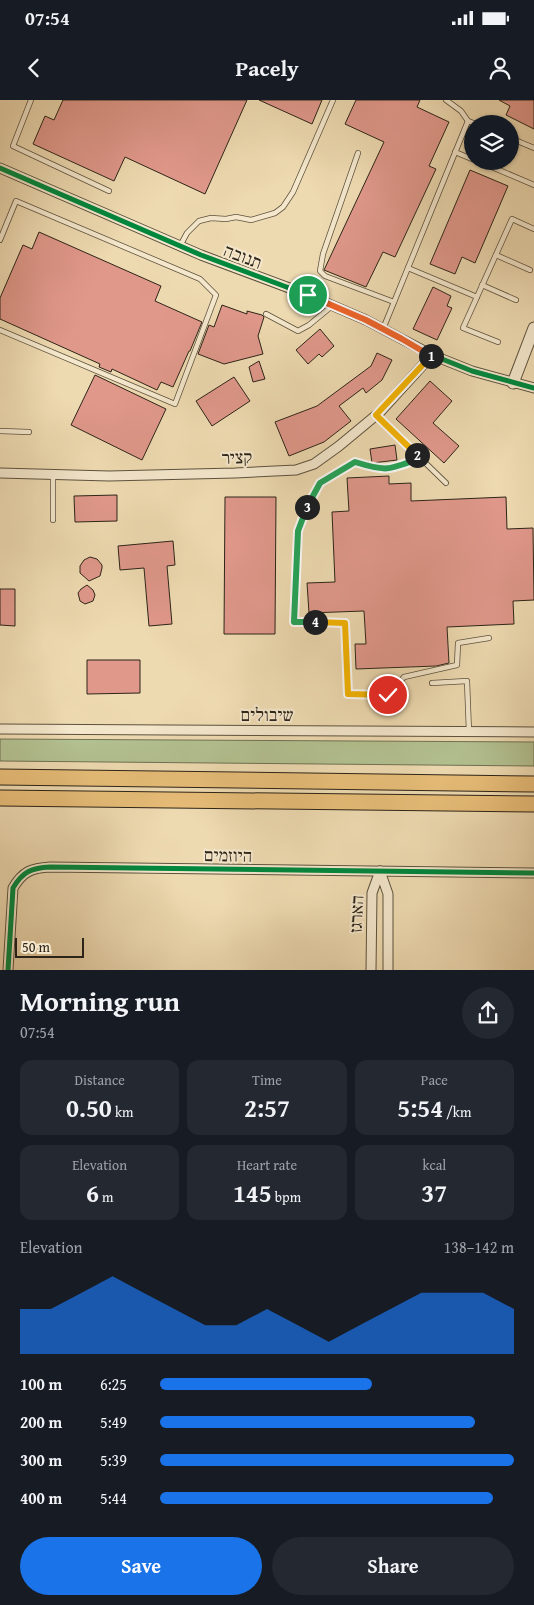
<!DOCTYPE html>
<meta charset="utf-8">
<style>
body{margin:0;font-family:"Gentium Book Plus","Frank Ruhl Libre",serif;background:#242831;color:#f1f3f6;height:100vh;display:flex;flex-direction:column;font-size:19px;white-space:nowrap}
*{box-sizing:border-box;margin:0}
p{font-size:16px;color:#9ea1a6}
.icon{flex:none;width:28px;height:28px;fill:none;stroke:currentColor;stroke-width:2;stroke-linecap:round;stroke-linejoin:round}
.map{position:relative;height:870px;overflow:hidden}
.panel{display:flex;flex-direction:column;background:#171b24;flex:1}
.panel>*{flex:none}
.tools{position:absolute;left:464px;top:15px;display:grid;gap:10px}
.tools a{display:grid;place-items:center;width:55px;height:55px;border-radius:50%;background:#171b24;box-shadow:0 1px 4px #0004;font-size:25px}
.scale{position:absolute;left:15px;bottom:12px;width:69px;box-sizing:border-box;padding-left:5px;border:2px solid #2c2418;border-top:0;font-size:14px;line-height:18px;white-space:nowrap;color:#2c2418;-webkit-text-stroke:4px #f4e7cc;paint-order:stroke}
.pin{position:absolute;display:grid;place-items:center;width:42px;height:42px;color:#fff;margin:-21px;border:2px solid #fff;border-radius:50%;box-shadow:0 1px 5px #0007}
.km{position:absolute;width:25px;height:25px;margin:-12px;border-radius:50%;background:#222;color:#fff;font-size:14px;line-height:25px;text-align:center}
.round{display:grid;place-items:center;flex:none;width:52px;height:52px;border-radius:26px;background:#242831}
.summary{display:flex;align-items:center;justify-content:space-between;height:85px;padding:0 20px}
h1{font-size:28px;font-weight:700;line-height:38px}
.stats{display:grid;grid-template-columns:repeat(3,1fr);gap:8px;height:85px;padding:5px 20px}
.stats div{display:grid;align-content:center;border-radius:12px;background:#242831;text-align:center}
.stats b{font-size:25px;font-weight:700}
.stats small{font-size:14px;font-weight:400}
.stats p{font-size:14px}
.chart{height:140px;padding:10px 20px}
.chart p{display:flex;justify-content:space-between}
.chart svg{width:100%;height:90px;margin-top:5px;fill:#1a73e8;opacity:.7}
.button{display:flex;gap:10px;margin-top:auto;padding:10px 20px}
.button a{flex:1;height:58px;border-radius:30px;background:#1a73e8;color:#fff;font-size:20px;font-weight:700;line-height:58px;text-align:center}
.button a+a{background:#242831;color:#f1f3f6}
ul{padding:0 20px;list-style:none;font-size:16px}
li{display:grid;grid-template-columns:80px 60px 1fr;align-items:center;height:38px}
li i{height:12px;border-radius:6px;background:#1a73e8}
.status{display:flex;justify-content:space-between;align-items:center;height:35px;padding:0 25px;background:#171b24;direction:ltr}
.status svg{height:14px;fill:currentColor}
header{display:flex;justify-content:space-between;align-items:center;height:65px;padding:0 20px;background:#171b24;font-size:22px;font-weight:700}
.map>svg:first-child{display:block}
.green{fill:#b3c191;stroke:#707254}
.building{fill:#e0988b;stroke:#2c2418}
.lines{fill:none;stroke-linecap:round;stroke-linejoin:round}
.service-casing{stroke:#5c523e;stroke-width:6}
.minor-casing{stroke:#5c523e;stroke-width:11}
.tertiary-casing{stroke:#5c523e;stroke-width:13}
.trunk-casing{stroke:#2c2418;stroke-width:17}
.service{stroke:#f4e7cc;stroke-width:4.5}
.minor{stroke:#f4e7cc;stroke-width:9}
.tertiary{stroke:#f4e7cc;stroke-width:11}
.trunk{stroke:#e7bd78;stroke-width:15}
.cycleway-casing{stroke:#f4e7cc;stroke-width:8}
.cycleway{stroke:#00873e;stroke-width:5}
.split-1-casing{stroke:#fff;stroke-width:10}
.split-2-casing{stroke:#fff;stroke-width:10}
.split-3-casing{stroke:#fff;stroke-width:10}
.split-4-casing{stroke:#fff;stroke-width:10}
.split-5-casing{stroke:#fff;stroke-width:10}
.split-1{stroke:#f0652b;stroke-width:6}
.split-2{stroke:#f5b400;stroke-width:6}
.split-3{stroke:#22a559;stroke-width:6}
.split-4{stroke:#22a559;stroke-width:6}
.split-5{stroke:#f5b400;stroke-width:6}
.labels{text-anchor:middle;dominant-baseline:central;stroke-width:4;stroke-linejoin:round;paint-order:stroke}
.street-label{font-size:18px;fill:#2c2418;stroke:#f4e7cc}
</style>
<div class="status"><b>07:54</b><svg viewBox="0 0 49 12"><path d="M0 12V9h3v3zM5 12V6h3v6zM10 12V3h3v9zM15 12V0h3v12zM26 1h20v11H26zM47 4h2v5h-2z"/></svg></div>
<header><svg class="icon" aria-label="back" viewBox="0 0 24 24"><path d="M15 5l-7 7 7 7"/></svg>Pacely<svg class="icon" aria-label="person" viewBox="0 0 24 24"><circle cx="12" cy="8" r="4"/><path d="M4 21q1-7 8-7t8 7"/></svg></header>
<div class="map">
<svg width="534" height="870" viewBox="0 0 534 870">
<rect width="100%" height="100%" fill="#eedab1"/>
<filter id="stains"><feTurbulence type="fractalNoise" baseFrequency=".004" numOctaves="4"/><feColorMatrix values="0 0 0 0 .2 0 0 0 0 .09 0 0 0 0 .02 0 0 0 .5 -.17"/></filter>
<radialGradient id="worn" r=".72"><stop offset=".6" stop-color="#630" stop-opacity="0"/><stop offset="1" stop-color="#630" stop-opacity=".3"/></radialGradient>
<polygon class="green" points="0,639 534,642 534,666 0,661"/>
<g class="building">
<polygon points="63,0 247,0 205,94 125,57 114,81 33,44 45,16 54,20"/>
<polygon points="259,0 322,0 312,24"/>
<polygon points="356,0 420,0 417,7 449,22 429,66 436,69 395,157 383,152 366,187 324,170 384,42 345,24"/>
<polygon points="499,0 534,0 534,29 506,15 510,6"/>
<polygon points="470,70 508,86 475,163 462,157 455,174 430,164"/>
<polygon points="39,132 161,186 155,201 202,222 190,251 189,251 173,287 161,282 157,290 112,269 111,272 99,267 100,264 0,219 0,198 23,145 32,149"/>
<polygon points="433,187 451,196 447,206 452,208 437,240 413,229"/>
<polygon points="222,205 247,214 247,211 262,215 264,217 258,236 263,254 224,264 198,254 209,225 214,227"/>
<polygon points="320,229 334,246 322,257 319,254 308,264 296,250"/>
<polygon points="377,253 392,260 382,280 366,293 363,288 339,306 351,321 324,342 289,356 275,322 317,306 371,266"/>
<polygon points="259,261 265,279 253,282 249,267"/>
<polygon points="95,275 166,309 142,360 71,325"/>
<polygon points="234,277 250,301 212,326 196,301"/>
<polygon points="430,281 452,301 433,323 459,346 444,363 396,319"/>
<polygon points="395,345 397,360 372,363 370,349"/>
<polygon points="389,376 389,384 411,383 411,401 506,397 507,429 533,428 534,500 513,501 514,524 447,527 449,563 436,566 356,569 355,544 366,544 364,511 309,513 307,483 335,482 332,412 349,411 347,378"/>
<polygon points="117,395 117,421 75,422 74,396"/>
<polygon points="225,397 276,397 275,534 224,534"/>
<polygon points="173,441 175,465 167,466 172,524 149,526 144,468 120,470 118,446"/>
<polygon points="90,457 97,459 102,465 102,468 100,476 89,481 80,473 80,466 84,460"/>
<polygon points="87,485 93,490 95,495 93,501 85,504 80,501 78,493 81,489"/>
<polygon points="0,489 15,489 15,526 0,525"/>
<polygon points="87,560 140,560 140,593 87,594"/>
</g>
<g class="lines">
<g class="service-casing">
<g id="service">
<polyline points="31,0 13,46 109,91"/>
<polyline points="468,21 476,24"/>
<polyline points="510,38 534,48"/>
<polyline points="455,52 472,59"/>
<polyline points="358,53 323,154 320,171 325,176 394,202"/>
<polyline points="478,61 534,85"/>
<polyline points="0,140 16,101 200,179 216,195 175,304 0,230"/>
<polyline points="180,146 187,133 199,121 211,118 226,119 236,117 251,120 275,113 283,107 293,92 333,0"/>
<polyline points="496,155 530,170"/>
<polyline points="408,168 477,197"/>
<polyline points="482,185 516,200"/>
<polyline points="266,214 298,231 309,225 332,206"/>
<polyline points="383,229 468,21 461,11 446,0"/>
<polyline points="498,242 463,228 512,119 534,129"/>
<polyline points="376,315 446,383"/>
<polyline points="0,331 29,332"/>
<path d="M420,357c-31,13 -33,15 -65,6 -10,5 -29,14 -36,22 -28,36 -23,94 -25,137l51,1 3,70 40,2 16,-18 53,-12 1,-22 31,-5"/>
<polyline points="53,420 53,374"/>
<polyline points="432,583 467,581 469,632"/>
</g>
</g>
<g class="minor-casing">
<g id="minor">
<polyline points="0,68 201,155 308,195 366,220 432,255 472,271 534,288"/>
<polyline points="0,373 109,376 235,373 296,370 314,364 339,346 380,312 432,255"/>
<polyline points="0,629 534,632"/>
<polyline points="380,771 388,794 388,870"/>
<path d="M8,870l5,-82c10,-17 19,-20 37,-21l484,6"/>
<polyline points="371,870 372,793 380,771"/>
</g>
</g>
<g class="tertiary-casing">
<polyline id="tertiary" points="513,283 534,228"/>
</g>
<g class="trunk-casing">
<g id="trunk">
<polyline points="0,677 534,684"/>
<polyline points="0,698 534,704"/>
</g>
</g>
<use href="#service" class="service"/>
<use href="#minor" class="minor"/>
<use href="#tertiary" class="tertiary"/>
<use href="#trunk" class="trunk"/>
<g class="cycleway-casing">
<g id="cycleway">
<polyline points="0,68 201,155 308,195 366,220 432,255 472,271 534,288"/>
<path d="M8,870l5,-82c10,-17 19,-20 37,-21l484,6"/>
</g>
</g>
<use href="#cycleway" class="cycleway"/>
</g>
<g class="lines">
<g class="split-1-casing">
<polyline id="split-1" points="308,195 366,220 402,239 431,256"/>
</g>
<g class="split-2-casing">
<polyline id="split-2" points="417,355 376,315 431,256"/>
</g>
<g class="split-3-casing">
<path id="split-3" d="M307,407l13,-24 35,-21c32,10 34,8 65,-4l-3,-3"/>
</g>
<g class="split-4-casing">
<polyline id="split-4" points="307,407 298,431 294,522 315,522"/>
</g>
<g class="split-5-casing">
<polyline id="split-5" points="315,522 345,523 348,594 388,595"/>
</g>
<use href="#split-1" class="split-1"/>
<use href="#split-2" class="split-2"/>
<use href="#split-3" class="split-3"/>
<use href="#split-4" class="split-4"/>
<use href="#split-5" class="split-5"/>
</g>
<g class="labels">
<g class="street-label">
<text transform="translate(243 156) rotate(21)">תנובה</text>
<text transform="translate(237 357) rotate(-2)">קציר</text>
<text x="267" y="614">שיבולים</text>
<text transform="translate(228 755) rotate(1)">היוזמים</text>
<text transform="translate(356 814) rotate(-87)">הארגז</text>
</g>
</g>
<rect width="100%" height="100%" filter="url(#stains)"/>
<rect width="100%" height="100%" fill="url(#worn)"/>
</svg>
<div class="tools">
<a><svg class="icon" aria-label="layers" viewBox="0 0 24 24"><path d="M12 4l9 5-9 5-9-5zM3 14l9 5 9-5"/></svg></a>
</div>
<div class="scale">50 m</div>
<div class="pin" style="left:308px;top:195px;background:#1e9e55"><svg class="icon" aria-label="arrive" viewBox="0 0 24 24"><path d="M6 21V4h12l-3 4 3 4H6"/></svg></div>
<div class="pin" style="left:388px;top:595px;background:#d93025"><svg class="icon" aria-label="check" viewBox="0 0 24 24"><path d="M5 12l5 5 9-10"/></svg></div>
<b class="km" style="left:431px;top:256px">1</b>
<b class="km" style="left:417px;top:355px">2</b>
<b class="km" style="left:307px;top:407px">3</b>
<b class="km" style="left:315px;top:522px">4</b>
</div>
<section class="panel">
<div class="summary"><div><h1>Morning run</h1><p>07:54</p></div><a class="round"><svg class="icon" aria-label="share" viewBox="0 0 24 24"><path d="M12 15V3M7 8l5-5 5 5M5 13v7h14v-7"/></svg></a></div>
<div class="stats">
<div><p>Distance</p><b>0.50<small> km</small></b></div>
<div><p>Time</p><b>2:57</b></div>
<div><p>Pace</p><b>5:54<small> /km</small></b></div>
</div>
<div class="stats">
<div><p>Elevation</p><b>6<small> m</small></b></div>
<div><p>Heart rate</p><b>145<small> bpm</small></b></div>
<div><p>kcal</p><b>37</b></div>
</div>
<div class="chart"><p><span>Elevation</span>138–142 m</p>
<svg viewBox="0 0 160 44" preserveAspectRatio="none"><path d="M0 44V22L10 22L20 14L30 6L40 14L50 22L60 30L70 30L80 22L90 30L100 38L110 30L120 22L130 14L140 14L150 14L160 22V44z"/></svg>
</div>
<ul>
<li><b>100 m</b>6:25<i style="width:60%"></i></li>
<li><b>200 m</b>5:49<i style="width:89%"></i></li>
<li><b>300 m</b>5:39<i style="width:100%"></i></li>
<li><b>400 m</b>5:44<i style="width:94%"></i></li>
</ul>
<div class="button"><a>Save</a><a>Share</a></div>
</section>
